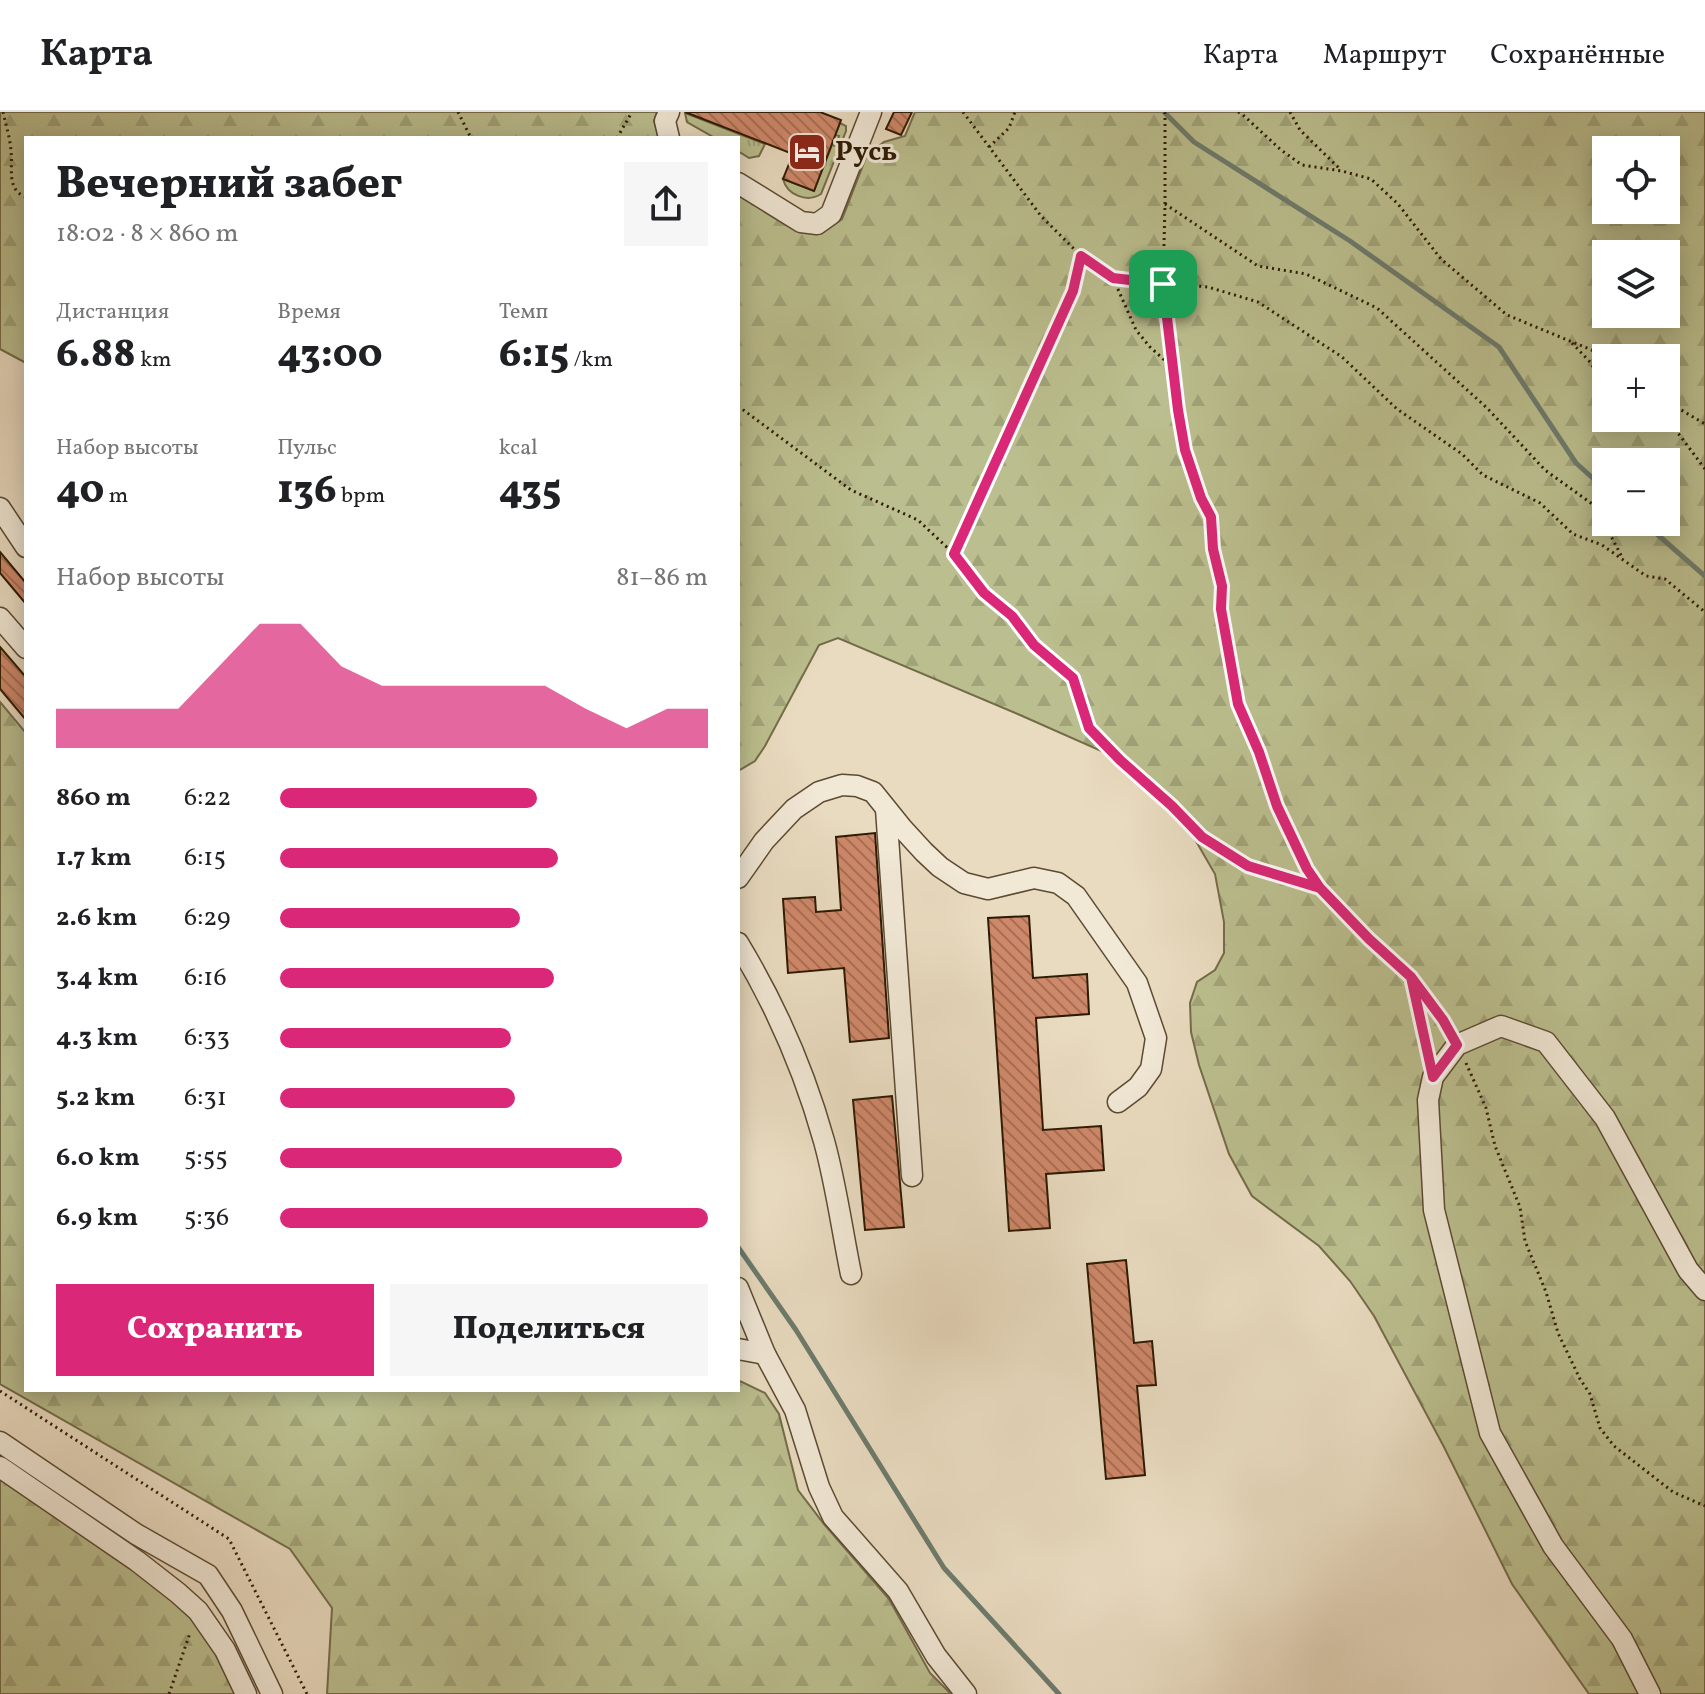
<!DOCTYPE html>
<html lang="ru">
<meta charset="utf-8">
<style>
body{margin:0;font-family:Vollkorn,serif;background:#f6f6f6;color:#202124;height:100vh;display:flex;flex-direction:column;font-size:30px;white-space:nowrap}
*{box-sizing:border-box;margin:0}
p{font-size:26px;color:#757577}
.icon{flex:none;width:44px;height:44px;fill:none;stroke:currentColor;stroke-width:2;stroke-linecap:round;stroke-linejoin:round}
.map{position:relative;flex:1;overflow:hidden}
.sheet{position:absolute;left:24px;top:24px;width:716px;height:1256px;display:flex;flex-direction:column;background:#fff;border-radius:0px;box-shadow:0 4px 20px #0003}
.sheet>*{flex:none}
.buttons{position:absolute;left:1592px;top:24px;display:grid;gap:16px}
.buttons a{display:grid;place-items:center;width:88px;height:88px;border-radius:0px;background:#fff;box-shadow:0 4px 20px #0003;font-size:40px}
.pin{position:absolute;display:grid;place-items:center;width:68px;height:68px;color:#fff;margin:-34px;border-radius:16px;box-shadow:0 4px 12px #0006}
.round{display:grid;place-items:center;flex:none;width:84px;height:84px;border-radius:0px;background:#f6f6f6}
.head{display:flex;align-items:center;justify-content:space-between;height:136px;padding:0 32px}
h1{font-size:44px;font-weight:800;line-height:60px}
.stats{display:grid;grid-template-columns:repeat(3,1fr);gap:12px;height:136px;padding:8px 32px}
.stats div{display:grid;align-content:center}
.stats b{font-size:40px;font-weight:800}
.stats small{font-size:22px;font-weight:400}
.stats p{font-size:22px}
.chart{height:224px;padding:16px 32px}
.chart p{display:flex;justify-content:space-between}
.chart svg{width:100%;height:144px;margin-top:8px;fill:#db2777;opacity:.7}
.primary-button{display:flex;gap:16px;margin-top:auto;padding:16px 32px}
.primary-button a{flex:1;height:92px;border-radius:0px;background:#db2777;color:#fff;font-size:32px;font-weight:800;line-height:92px;text-align:center}
.primary-button a+a{background:#f6f6f6;color:#202124}
ul{padding:0 32px;list-style:none;font-size:26px}
li{display:grid;grid-template-columns:128px 96px 1fr;align-items:center;height:60px}
li i{height:20px;border-radius:10px;background:#db2777}
header{display:flex;align-items:center;gap:48px;box-sizing:border-box;height:112px;padding:0 40px;background:#fff;border-bottom:2px solid #e0e0e0}
header strong{font-size:38px}
nav{display:flex;gap:44px;margin-inline-start:auto;font-size:28px}
.map>svg:first-child{display:block}
.grass{fill:url(#grass-tufts);stroke:#746c48;stroke-width:2}
.forest{fill:url(#forest-firs);stroke:#746c48;stroke-width:2;fill-rule:evenodd}
.lines{fill:none;stroke-linecap:round;stroke-linejoin:round}
.stream{stroke:#6d7b6c;stroke-width:5}
.building{fill:url(#building-back-hatch);stroke:#2d1a02;stroke-width:2}
.minor-casing{stroke:#5c4a32;stroke-width:23}
.path{stroke:#2d1a02;stroke-width:3;stroke-dasharray:2 4;stroke-linecap:butt}
.minor{stroke:#f1e8d6;stroke-width:20}
.route-casing{stroke:#fff;stroke-width:16}
.route{stroke:#db2777;stroke-width:10}
.labels{text-anchor:middle;dominant-baseline:central;stroke-width:6;stroke-linejoin:round;paint-order:stroke}
.poi-label{font-size:28px;font-weight:bold;fill:#2d1a02;stroke:#f1e8d6;text-anchor:start}
</style>
<header>
<strong>Карта</strong>
<nav><a>Карта</a><a>Маршрут</a><a>Сохранённые</a></nav>
</header>
<div class="map">
<svg width="1705" height="1582" viewBox="0 0 1705 1582">
<defs>
<pattern id="grass-tufts" width="24" height="20" patternUnits="userSpaceOnUse" patternTransform="scale(2)"><rect width="24" height="20" fill="#bbbe8e"/><path d="M3 7l-1-3M5 7V3M7 7l1-3M15 17l-1-3M17 17v-4M19 17l1-3" fill="none" stroke="#a1a379"/></pattern>
<pattern id="forest-firs" width="22" height="20" patternUnits="userSpaceOnUse" patternTransform="scale(2)"><rect width="22" height="20" fill="#bbbe8e"/><path d="M5 1l3.5 6h-7zM16 11l3.5 6h-7z" fill="#a1a379"/></pattern>
<pattern id="building-back-hatch" width="6" height="6" patternUnits="userSpaceOnUse" patternTransform="scale(2)"><rect width="6" height="6" fill="#ce886a"/><path d="M-1 5l2 2M0 0l6 6M5-1l2 2" fill="none" stroke="#a86e55"/></pattern>
</defs>
<rect width="100%" height="100%" fill="#e9dbc0"/>
<filter id="stains"><feTurbulence type="fractalNoise" baseFrequency=".0025" numOctaves="4"/><feColorMatrix values="0 0 0 0 .2 0 0 0 0 .09 0 0 0 0 .02 0 0 0 .5 -.17"/></filter>
<radialGradient id="worn" r=".72"><stop offset=".6" stop-color="#630" stop-opacity="0"/><stop offset="1" stop-color="#630" stop-opacity=".3"/></radialGradient>
<g class="grass">
<polygon points="685,1 765,32 759,44 749,46 738,39 738,26 715,26 687,10"/>
<path d="M840,11l6,3v5l-25,63c-14,9 -34,1 -38,-15l31,12 18,-46 4,1 3,-10 -4,-1z"/>
</g>
<g class="forest">
<polygon points="0,0 657,0 654,9 659,26 26,26 26,251 0,237"/>
<path d="M915,0h790v1582h-116l-77,-110 -68,-137 -70,-131 -24,-35 -31,-35 -67,-50 -23,-42 -30,-89 -8,-33 -1,-29 7,-21 18,-12 9,-17v-31l-9,-48 -29,-50 -40,-37 -40,-34 -86,-38 -182,-77 -19,7 -54,101 -10,15 -17,10v-576l61,37 22,2 21,-15 25,-64 17,-13 21,-6zM1606,38h60v60h-60zM1606,142h60v60h-60zM1606,246h60v60h-60zM1606,350h60v60h-60z"/>
<polygon points="0,590 26,621 26,1278 738,1278 738,1268 765,1281 779,1302 798,1378 824,1412 889,1487 930,1561 951,1582 327,1582 332,1496 290,1437 0,1272"/>
<polygon points="0,1360 175,1483 248,1582 0,1582"/>
</g>
<g class="lines">
<g class="stream">
<polyline points="1164,0 1194,30 1350,129 1499,235 1576,351 1606,378"/>
<polyline points="1643,410 1705,464"/>
<polyline points="738,1135 796,1218 944,1456 1059,1582"/>
</g>
</g>
<g class="building">
<polygon points="685,0 820,0 841,8 814,79 783,67 793,42"/>
<polygon points="894,0 912,0 901,23 886,17"/>
<polygon points="0,440 26,471 26,492 0,461"/>
<polygon points="0,535 26,565 26,608 0,577"/>
<polygon points="875,721 889,926 850,930 844,856 788,861 783,787 815,785 816,800 841,798 836,725"/>
<polygon points="1029,804 1033,866 1087,862 1089,902 1036,906 1043,1018 1101,1014 1104,1058 1046,1062 1050,1116 1009,1119 988,806"/>
<polygon points="892,984 904,1115 865,1118 853,988"/>
<polygon points="1126,1148 1134,1231 1152,1229 1156,1273 1137,1274 1145,1363 1106,1367 1087,1152"/>
</g>
<g class="lines">
<g class="minor-casing">
<g id="minor">
<polyline points="669,0 665,9 669,26"/>
<polyline points="738,71 801,110 817,112 831,102 871,0"/>
<polyline points="0,396 26,435"/>
<polyline points="0,506 26,536"/>
<polyline points="886,697 912,1064"/>
<polyline points="738,766 764,729 794,697 819,680 842,673 857,674 873,680 902,716 924,740 940,755 964,771 988,777 1034,766 1058,771 1076,784 1137,871 1156,926 1151,957 1138,975 1118,990"/>
<path d="M738,831c37,61 67,130 86,198 12,43 18,89 27,133"/>
<polyline points="738,1176 765,1242 795,1298 819,1375 833,1405 898,1479 936,1544 966,1582"/>
<polyline points="738,1237 765,1242"/>
<polyline points="0,1330 136,1422 208,1463 232,1499 272,1582"/>
<polyline points="0,1355 137,1449 178,1481 198,1499 225,1538 246,1582"/>
<polyline points="1650,1582 1622,1527 1553,1434 1490,1321 1434,1098 1428,988 1433,965 1457,933 1501,914 1546,930 1605,1006 1688,1158 1705,1178"/>
</g>
</g>
<g class="path">
<path d="M3,0c3,13 7,26 8,39 2,17 -5,39 15,46"/>
<polyline points="458,0 471,26"/>
<polyline points="963,0 1041,104 1081,144 1113,166 1208,175 1258,190 1342,245 1397,297 1462,342 1483,363 1540,391 1573,422 1602,433 1646,464 1665,467 1705,500"/>
<polyline points="1165,0 1165,92 1163,172 1178,298 1185,338 1201,386 1211,405 1213,437 1222,474 1221,497 1238,592 1259,640 1277,694 1307,757 1320,776 1369,827 1411,865 1443,908 1449,919"/>
<polyline points="1238,0 1242,2 1281,38 1302,53 1342,59 1371,67 1398,92 1441,147 1507,203 1611,246"/>
<polyline points="1290,0 1300,18 1340,57"/>
<polyline points="617,26 632,0"/>
<polyline points="989,35 1009,16 1015,0"/>
<polyline points="1165,92 1258,154 1306,162 1377,196 1487,296 1545,358 1595,394 1622,445"/>
<polyline points="1081,144 1073,179 954,442 984,481 1012,504 1034,533 1073,566 1089,616 1120,648 1172,694 1202,725 1248,754 1320,776"/>
<polyline points="1113,166 1136,218 1150,235 1172,255"/>
<polyline points="1572,231 1590,250 1606,275"/>
<polyline points="1666,289 1705,312"/>
<polyline points="738,294 851,378 918,408 954,442"/>
<polyline points="1647,306 1675,317 1705,357"/>
<polyline points="1412,867 1427,941"/>
<polyline points="1466,951 1486,996 1495,1034 1520,1095 1525,1129 1546,1180 1558,1221 1580,1267 1590,1282 1600,1316 1614,1334 1673,1380 1705,1394"/>
<polyline points="0,1279 229,1427 307,1582"/>
<polyline points="169,1582 190,1521"/>
</g>
<use href="#minor" class="minor"/>
</g>
<g class="lines">
<g class="route-casing">
<polyline id="route" points="1163,172 1113,166 1081,144 1073,179 954,442 984,481 1012,504 1034,533 1073,566 1089,616 1120,648 1172,694 1202,725 1248,754 1320,776 1369,827 1411,865 1443,908 1457,933 1433,965 1411,865 1369,827 1320,776 1307,757 1277,694 1259,640 1238,592 1221,497 1222,474 1213,437 1211,405 1201,386 1185,338 1178,298 1163,172"/>
</g>
<use href="#route" class="route"/>
</g>
<defs>
<g id="hotel-square" transform="scale(2)"><rect x="-9" y="-9" width="18" height="18" rx="4" fill="#8f2418" stroke="#f1e8d6"/><path d="M-6-4.5h1.5V1H6V5H4.5V3h-9V5H-6ZM-4 0a1.8 1.8 0 1 1 3.6 0ZM.5 0V-2.5h3Q6-2.5 6 0Z" fill="#fff"/></g>
</defs>
<g fill-rule="evenodd">
<use href="#hotel-square" x="807" y="40"/>
</g>
<g class="labels">
<g class="poi-label">
<text x="835" y="40">Русь</text>
</g>
</g>
<rect width="100%" height="100%" filter="url(#stains)"/>
<rect width="100%" height="100%" fill="url(#worn)"/>
</svg>
<div class="buttons">
<a><svg class="icon" aria-label="locate" viewBox="0 0 24 24"><circle cx="12" cy="12" r="6"/><path d="M12 2v4M12 18v4M2 12h4M18 12h4"/></svg></a>
<a><svg class="icon" aria-label="layers" viewBox="0 0 24 24"><path d="M12 4l9 5-9 5-9-5zM3 14l9 5 9-5"/></svg></a>
<a>+</a>
<a>−</a>
</div>
<div class="pin" style="left:1163px;top:172px;background:#1e9e55"><svg class="icon" aria-label="arrive" viewBox="0 0 24 24"><path d="M6 21V4h12l-3 4 3 4H6"/></svg></div>
<section class="sheet">
<div class="head"><div><h1>Вечерний забег</h1><p>18:02 · 8 × 860 m</p></div><a class="round"><svg class="icon" aria-label="share" viewBox="0 0 24 24"><path d="M12 15V3M7 8l5-5 5 5M5 13v7h14v-7"/></svg></a></div>
<div class="stats">
<div><p>Дистанция</p><b>6.88<small> km</small></b></div>
<div><p>Время</p><b>43:00</b></div>
<div><p>Темп</p><b>6:15<small> /km</small></b></div>
</div>
<div class="stats">
<div><p>Набор высоты</p><b>40<small> m</small></b></div>
<div><p>Пульс</p><b>136<small> bpm</small></b></div>
<div><p>kcal</p><b>435</b></div>
</div>
<div class="chart"><p><span>Набор высоты</span>81–86 m</p>
<svg viewBox="0 0 160 44" preserveAspectRatio="none"><path d="M0 44V32L10 32L20 32L30 32L40 19L50 6L60 6L70 19L80 25L90 25L100 25L110 25L120 25L130 32L140 38L150 32L160 32V44z"/></svg>
</div>
<ul>
<li><b>860 m</b>6:22<i style="width:60%"></i></li>
<li><b>1.7 km</b>6:15<i style="width:65%"></i></li>
<li><b>2.6 km</b>6:29<i style="width:56%"></i></li>
<li><b>3.4 km</b>6:16<i style="width:64%"></i></li>
<li><b>4.3 km</b>6:33<i style="width:54%"></i></li>
<li><b>5.2 km</b>6:31<i style="width:55%"></i></li>
<li><b>6.0 km</b>5:55<i style="width:80%"></i></li>
<li><b>6.9 km</b>5:36<i style="width:100%"></i></li>
</ul>
<div class="primary-button"><a>Сохранить</a><a>Поделиться</a></div>
</section>
</div>
